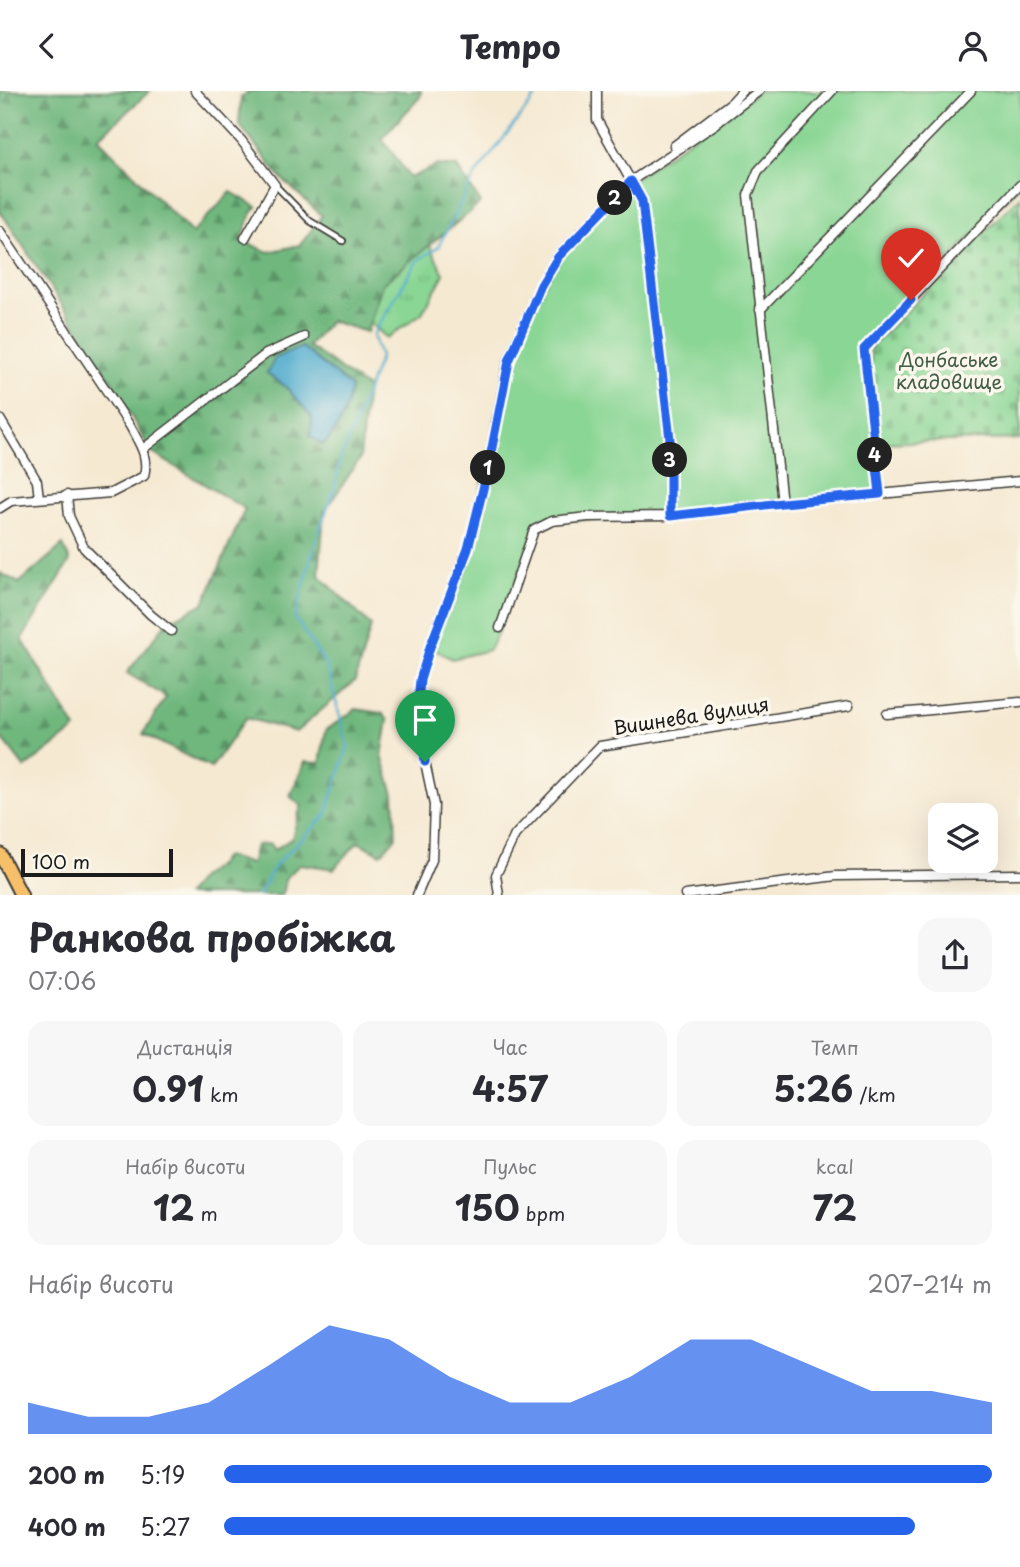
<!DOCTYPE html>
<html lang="uk">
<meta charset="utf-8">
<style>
body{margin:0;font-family:"Playpen Sans",sans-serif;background:#f7f7f7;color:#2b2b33;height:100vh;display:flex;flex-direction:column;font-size:26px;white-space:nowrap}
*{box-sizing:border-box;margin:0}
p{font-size:23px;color:#7c7c81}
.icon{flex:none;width:38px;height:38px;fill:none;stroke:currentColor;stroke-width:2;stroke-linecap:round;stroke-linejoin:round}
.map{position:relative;height:804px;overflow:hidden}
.side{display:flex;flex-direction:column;background:#fff;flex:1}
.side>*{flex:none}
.tools{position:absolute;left:928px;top:712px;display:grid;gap:14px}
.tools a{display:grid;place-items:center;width:70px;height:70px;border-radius:14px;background:#fff;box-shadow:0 7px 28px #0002;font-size:35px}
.scale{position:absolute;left:21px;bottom:18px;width:152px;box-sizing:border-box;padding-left:7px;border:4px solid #1c1c1c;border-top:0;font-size:19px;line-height:24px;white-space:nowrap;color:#1c1c1c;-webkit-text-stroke:5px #fbf7ec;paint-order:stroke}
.pin{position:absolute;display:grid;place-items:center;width:60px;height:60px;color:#fff;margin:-72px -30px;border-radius:50% 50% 50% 0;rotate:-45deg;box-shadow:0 0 7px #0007}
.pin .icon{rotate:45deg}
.km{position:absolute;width:35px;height:35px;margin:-18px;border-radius:50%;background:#222;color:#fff;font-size:19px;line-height:35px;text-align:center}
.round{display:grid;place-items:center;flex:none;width:74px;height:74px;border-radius:21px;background:#f7f7f7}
.headline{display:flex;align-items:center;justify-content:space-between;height:119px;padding:0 28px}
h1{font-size:38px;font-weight:700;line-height:52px}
.stats{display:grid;grid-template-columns:repeat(3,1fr);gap:10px;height:119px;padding:7px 28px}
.stats div{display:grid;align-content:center;border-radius:18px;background:#f7f7f7;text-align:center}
.stats b{font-size:35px;font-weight:700}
.stats small{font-size:19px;font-weight:400}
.stats p{font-size:19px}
.chart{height:196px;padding:14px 28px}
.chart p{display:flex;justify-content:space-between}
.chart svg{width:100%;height:126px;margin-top:7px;fill:#2563eb;opacity:.7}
ul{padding:0 28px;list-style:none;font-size:23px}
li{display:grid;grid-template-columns:112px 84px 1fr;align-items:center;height:52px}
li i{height:18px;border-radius:9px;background:#2563eb}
header{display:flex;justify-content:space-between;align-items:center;height:91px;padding:0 28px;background:#fff;font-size:32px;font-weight:700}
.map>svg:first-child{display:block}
.grass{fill:url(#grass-tufts);stroke:#537958;stroke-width:2}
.forest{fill:url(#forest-firs);stroke:#466a4d;stroke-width:2;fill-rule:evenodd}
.cemetery{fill:url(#cemetery-stones);stroke:#537958;stroke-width:2}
.green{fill:#8ad694;stroke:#537958;stroke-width:2}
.water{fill:#50abce;stroke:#366475;stroke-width:2}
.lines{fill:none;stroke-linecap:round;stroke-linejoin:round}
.stream{stroke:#50abce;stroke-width:2.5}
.lane-casing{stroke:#3d3b37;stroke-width:8}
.street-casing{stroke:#3d3b37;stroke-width:11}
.primary-casing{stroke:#3d3b37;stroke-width:16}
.lane{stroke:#fff;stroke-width:4.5}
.street{stroke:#fff;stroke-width:8}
.primary{stroke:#f6c06b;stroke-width:12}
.route-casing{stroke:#fff;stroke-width:14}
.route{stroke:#2563eb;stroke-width:9}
.labels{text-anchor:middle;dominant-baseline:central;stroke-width:7;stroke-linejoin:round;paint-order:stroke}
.park-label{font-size:19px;fill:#425d46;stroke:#fbf7ec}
.street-label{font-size:19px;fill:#1c1c1c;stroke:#fbf7ec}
</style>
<header><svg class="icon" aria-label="back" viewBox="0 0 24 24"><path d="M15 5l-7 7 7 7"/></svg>Tempo<svg class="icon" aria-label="person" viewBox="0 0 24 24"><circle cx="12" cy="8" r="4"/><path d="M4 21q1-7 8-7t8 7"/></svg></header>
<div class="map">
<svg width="1020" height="804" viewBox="0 0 1020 804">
<defs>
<pattern id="grass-tufts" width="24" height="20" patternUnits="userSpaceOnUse" patternTransform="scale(1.75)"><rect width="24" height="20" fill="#8ad694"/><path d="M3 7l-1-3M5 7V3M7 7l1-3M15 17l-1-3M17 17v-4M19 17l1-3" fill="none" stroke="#76b77f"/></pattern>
<pattern id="forest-firs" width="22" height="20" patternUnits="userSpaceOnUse" patternTransform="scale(1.75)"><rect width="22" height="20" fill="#6fb77e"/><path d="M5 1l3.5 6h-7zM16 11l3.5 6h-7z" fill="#5a9466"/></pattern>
<pattern id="cemetery-stones" width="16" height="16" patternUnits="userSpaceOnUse" patternTransform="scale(1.75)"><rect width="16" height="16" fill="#8ad694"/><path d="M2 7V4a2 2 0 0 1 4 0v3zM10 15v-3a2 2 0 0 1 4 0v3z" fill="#76b77f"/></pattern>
</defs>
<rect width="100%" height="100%" fill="#fbf7ec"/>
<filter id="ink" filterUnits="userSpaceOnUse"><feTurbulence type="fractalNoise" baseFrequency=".0143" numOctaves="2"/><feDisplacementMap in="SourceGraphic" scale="14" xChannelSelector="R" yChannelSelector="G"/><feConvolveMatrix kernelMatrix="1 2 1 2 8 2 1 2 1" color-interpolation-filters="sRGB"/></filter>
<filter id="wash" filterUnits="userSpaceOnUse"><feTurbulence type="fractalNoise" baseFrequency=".00686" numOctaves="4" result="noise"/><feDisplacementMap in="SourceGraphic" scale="28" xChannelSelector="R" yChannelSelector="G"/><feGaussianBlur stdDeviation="1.57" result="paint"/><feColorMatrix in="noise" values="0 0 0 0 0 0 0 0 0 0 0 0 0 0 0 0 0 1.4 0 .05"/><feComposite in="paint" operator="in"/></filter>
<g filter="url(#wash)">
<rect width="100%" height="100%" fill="#f5e9d2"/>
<polygon class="grass" points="429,154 444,183 422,222 387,247 370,232 382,193"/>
<g class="forest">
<path d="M0,0h150l-52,47 94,95 39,-41 26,15 -5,6 -11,27 27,12 32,-7 22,-29 -44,-41 -39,-51 2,-27 10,-6h170l-1,6 -38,41 28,40 28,-13 19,2 24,36 -99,81 -15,48 -37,-11 -22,25 59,42 -7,71 -36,53 -5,63 52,51 -16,55 -59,51 -50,-14 -35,50 -68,-34 23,-37 -39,-24 39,-50 38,-20 41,-94 -94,-57 -41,-74 -110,-167zM301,256l44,68 -35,21 3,-19 -27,-30 -19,-14z"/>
<polygon points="63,454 70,470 22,548 76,638 25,677 0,645 0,482 19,492"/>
<polygon points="356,618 382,622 388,629 382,665 394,703 396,746 381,763 358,751 334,778 300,773 286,787 282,804 186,804 201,786 217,775 225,765 251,773 256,754 270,753 274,759 292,747 301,715 290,705 305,671 320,672 326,639"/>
</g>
<polygon class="cemetery" points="1020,105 1020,348 877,352 870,257"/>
<polygon class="green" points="759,0 1020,0 1020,94 864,258 880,403 670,425 552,430 534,439 500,537 489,559 452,568 430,556 468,458 508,270 558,165 631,90"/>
<path class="water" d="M302,256l49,40c-5,24 -10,40 -28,58l-13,-9 2,-19 -26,-30 -19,-14 8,-15z"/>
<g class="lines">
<polyline class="stream" points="258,804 277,772 326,724 348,655 326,574 295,527 315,452 334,398 340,370 380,266 373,244 417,170 438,156 476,83 540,0"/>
</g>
</g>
<g filter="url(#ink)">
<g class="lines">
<g class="lane-casing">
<polyline id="lane" points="275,94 310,130 343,150"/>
</g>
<g class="street-casing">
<g id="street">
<polyline points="195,0 241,49 275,94 245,147"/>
<polyline points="597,0 597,29 642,110 670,348 670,425"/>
<polyline points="674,55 732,11 742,0"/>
<path d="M0,140l130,195c9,17 19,30 14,50l-33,17 -100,8 -11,7"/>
<polyline points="760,219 971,0"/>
<polyline points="0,328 37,390 39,407"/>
<polyline points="143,358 266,263 304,246"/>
<polyline points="880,403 864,258 1020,94"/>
<polyline points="67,404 69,425 84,457 151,524 171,540"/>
<polyline points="782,412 748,104 758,80 832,0"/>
<polyline points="500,537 534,439 552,430 588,426 670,425 782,412 1020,390"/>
<polyline points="887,623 1020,611"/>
<polyline points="417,804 432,769 434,714 425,671 418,611 420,589 430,556 468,458 487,382 508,270 541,194 558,165 631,90 713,35 759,0"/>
<polyline points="499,804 496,784 515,744 600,655 849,615"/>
<polyline points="685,804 836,785 1020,783"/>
</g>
</g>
<g class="primary-casing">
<polyline id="primary" points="0,763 21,804"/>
</g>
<use href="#lane" class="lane"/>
<use href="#street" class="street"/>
<use href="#primary" class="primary"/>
</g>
</g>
<g class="lines" filter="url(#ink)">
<g class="route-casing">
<polyline id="route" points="425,671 421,620 418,611 420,589 430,556 468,458 487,382 509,270 541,194 558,166 631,90 642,110 670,348 670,425 782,412 880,403 864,258 911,209"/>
</g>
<use href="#route" class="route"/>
</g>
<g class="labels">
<g class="park-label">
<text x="949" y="268">Донбаське<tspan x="949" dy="22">кладовище</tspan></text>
</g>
<g class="street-label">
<text transform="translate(691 624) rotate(-9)">Вишнева вулиця</text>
</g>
</g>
</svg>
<div class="tools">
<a><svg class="icon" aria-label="layers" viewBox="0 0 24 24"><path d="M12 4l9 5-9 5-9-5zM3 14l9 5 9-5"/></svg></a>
</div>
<div class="scale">100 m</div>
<div class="pin" style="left:425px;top:671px;background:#1e9e55"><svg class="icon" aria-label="arrive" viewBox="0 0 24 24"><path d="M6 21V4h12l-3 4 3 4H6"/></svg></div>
<div class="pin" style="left:911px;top:209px;background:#d93025"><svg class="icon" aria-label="check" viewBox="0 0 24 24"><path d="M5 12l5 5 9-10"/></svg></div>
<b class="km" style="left:488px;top:377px">1</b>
<b class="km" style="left:615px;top:107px">2</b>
<b class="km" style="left:670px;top:369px">3</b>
<b class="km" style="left:875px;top:364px">4</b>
</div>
<section class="side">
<div class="headline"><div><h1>Ранкова пробіжка</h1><p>07:06</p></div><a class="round"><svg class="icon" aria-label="share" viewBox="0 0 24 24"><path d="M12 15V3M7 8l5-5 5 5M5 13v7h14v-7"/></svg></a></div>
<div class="stats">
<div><p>Дистанція</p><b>0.91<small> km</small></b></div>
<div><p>Час</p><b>4:57</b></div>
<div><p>Темп</p><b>5:26<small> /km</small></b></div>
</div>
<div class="stats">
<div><p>Набір висоти</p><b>12<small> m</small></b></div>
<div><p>Пульс</p><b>150<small> bpm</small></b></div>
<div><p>kcal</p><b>72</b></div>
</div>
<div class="chart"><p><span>Набір висоти</span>207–214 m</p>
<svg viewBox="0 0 160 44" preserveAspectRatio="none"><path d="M0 44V33L10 38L20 38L30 33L40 20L50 6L60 11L70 24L80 33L90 33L100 24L110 11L120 11L130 20L140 29L150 29L160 33V44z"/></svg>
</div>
<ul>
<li><b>200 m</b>5:19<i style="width:100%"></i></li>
<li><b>400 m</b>5:27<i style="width:90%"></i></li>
</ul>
</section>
